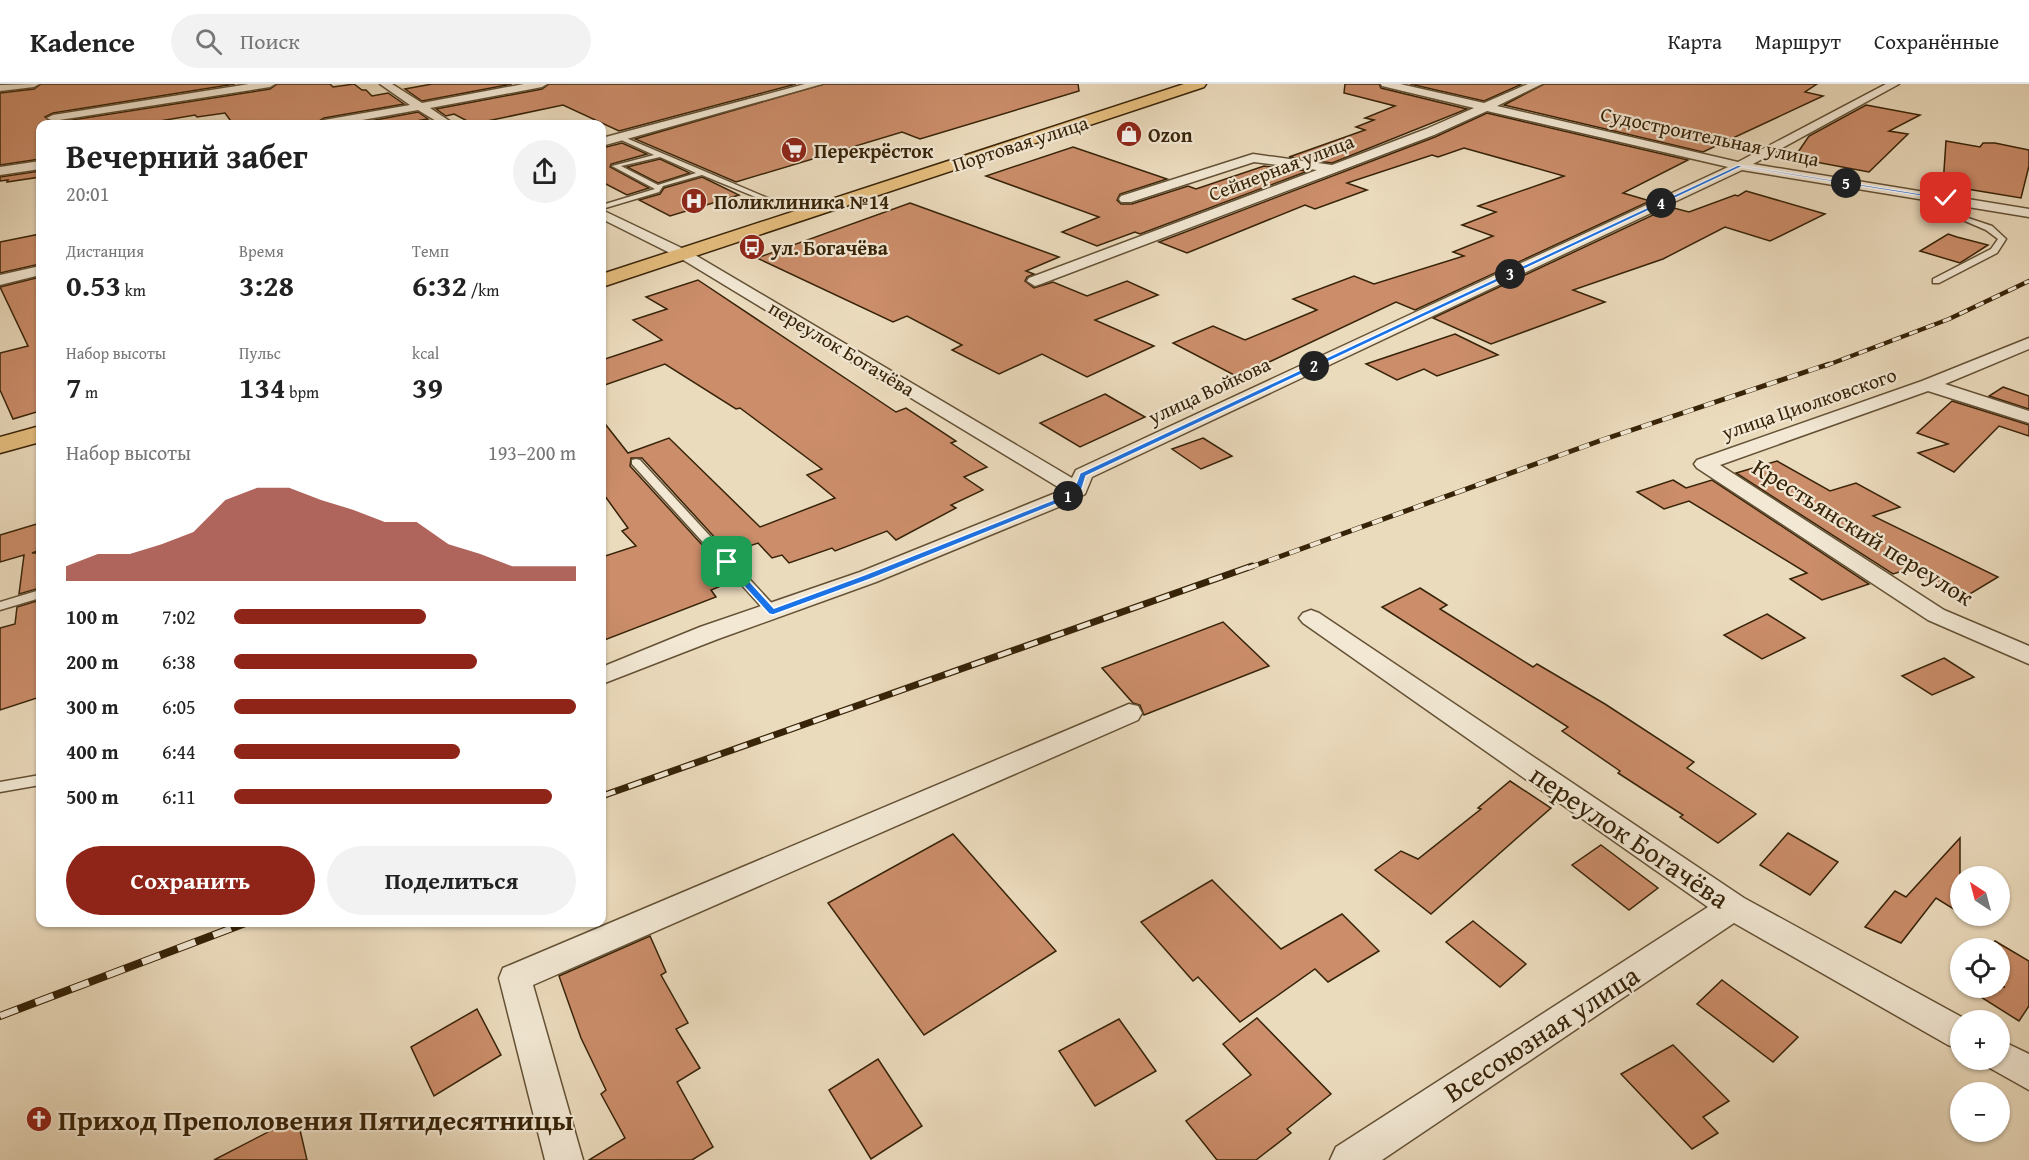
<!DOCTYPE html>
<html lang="ru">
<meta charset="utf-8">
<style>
body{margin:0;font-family:"Gentium Book Plus",serif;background:#f2f2f2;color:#222;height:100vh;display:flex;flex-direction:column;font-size:22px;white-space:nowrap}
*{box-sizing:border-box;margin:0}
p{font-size:20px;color:#767676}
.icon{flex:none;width:33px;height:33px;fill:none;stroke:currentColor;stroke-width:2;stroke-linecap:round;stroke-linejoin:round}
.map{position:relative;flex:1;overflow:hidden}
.side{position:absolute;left:36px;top:36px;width:570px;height:807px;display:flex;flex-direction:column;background:#fff;border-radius:12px;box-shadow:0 2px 4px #0004}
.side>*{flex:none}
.needle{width:39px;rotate:324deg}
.fabs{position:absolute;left:1950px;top:782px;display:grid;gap:12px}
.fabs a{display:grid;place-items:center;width:60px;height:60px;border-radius:50%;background:#fff;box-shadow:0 2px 4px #0004;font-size:30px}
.pin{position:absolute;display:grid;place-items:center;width:51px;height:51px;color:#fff;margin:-26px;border-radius:12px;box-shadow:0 3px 9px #0006}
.km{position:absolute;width:30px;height:30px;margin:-15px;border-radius:50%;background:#222;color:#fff;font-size:16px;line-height:30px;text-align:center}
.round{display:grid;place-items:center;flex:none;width:63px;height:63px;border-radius:32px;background:#f2f2f2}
.summary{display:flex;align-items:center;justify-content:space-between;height:102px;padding:0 30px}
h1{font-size:33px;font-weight:800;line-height:45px}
.figures{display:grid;grid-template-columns:repeat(3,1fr);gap:9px;height:102px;padding:6px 30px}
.figures div{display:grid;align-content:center}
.figures b{font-size:30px;font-weight:800}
.figures small{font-size:16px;font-weight:400}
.figures p{font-size:16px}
.chart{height:168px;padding:12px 30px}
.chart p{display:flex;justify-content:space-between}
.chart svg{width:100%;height:108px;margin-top:6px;fill:#8f2418;opacity:.7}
.button{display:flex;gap:12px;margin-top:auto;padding:12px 30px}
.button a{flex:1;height:69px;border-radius:36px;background:#8f2418;color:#fff;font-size:24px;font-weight:800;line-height:69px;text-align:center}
.button a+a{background:#f2f2f2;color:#222}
ul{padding:0 30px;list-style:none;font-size:20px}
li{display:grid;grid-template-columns:96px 72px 1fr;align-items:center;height:45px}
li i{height:15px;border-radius:8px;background:#8f2418}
header{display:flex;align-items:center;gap:36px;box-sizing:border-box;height:84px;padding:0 30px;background:#fff;border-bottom:2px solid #e0e0e0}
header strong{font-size:28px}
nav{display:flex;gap:33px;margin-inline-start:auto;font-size:21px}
.search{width:420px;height:54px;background:#f2f2f2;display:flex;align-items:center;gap:15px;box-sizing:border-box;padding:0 21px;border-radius:33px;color:#767676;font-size:22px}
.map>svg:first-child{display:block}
.building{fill:#cb8d6a;stroke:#372308;stroke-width:1.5}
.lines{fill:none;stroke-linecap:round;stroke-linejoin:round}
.lane-casing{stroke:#645135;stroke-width:3}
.street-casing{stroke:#645135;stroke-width:3}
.primary-casing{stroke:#372308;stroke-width:3}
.lane{fill:#f2e8d4;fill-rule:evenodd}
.street{fill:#f2e8d4;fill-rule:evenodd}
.primary{fill:#e6be7e;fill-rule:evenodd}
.rail-far3-casing{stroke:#372308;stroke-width:4.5}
.rail-far2-casing{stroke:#372308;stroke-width:5}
.rail-far1-casing{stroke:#372308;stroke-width:7}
.rail-casing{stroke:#372308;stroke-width:8}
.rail-far3{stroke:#f2e8d4;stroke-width:3;stroke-dasharray:9;stroke-linecap:butt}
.rail-far2{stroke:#f2e8d4;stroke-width:4;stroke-dasharray:11;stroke-linecap:butt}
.rail-far1{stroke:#f2e8d4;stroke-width:4.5;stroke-dasharray:14;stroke-linecap:butt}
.rail{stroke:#f2e8d4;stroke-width:6;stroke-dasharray:19;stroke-linecap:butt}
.route{fill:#1a73e8;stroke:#fff;stroke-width:1.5}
.labels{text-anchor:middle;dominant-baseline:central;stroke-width:4.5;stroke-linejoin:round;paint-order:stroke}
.far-poi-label{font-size:20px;font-weight:bold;fill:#372308;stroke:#f2e8d4;text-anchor:start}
.far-street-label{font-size:20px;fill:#372308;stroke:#f2e8d4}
.street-label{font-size:24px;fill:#372308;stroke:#f2e8d4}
.near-street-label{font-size:28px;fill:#372308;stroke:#f2e8d4}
.near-poi-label{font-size:28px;font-weight:bold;fill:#372308;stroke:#f2e8d4;text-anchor:start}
</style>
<header>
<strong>Kadence</strong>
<div class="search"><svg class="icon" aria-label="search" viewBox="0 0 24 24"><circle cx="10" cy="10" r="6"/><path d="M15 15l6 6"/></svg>Поиск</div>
<nav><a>Карта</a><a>Маршрут</a><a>Сохранённые</a></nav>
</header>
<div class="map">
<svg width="2029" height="1076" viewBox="0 0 2029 1076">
<rect width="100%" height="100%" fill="#ebdbbd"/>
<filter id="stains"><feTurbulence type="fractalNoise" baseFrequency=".00333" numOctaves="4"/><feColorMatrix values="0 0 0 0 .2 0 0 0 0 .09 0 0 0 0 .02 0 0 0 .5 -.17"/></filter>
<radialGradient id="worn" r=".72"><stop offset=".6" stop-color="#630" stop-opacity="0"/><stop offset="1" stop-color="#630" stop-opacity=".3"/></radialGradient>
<g class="building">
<polygon points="41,0 235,0 53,29 45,33 53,39 270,5 277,0 330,0 333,3 354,0 362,6 366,6 372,12 388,9 404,20 324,34 316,39 308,40 233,40 225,29 197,33 195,31 142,40 40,40 40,75 0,81 0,9 34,5"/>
<polygon points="432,0 512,0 422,17 405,5"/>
<polygon points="549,0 796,0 619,47 563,21 473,40 454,30 446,32 436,25 542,5"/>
<polygon points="824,0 1078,0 1079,7 920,55 902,48 736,98 635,55"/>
<polygon points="1345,0 1379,0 1381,4 1467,25 1332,79 1289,73 1365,46 1356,43 1374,36 1365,34 1395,22 1344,9"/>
<polygon points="1410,0 1522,0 1484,17"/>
<polygon points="1544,0 1817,0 1805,8 1823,12 1703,68 1504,21"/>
<polygon points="1866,21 1920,31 1889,47 1908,50 1869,88 1794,74 1809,52"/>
<polygon points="418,28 428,35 398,40 374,40 370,37"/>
<polygon points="1487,29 1688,76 1623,109 1650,117 1415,226 1396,218 1248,288 1246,287 1234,291 1173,259 1213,242 1245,256 1317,226 1293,215 1354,192 1374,200 1464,172 1453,168 1493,152 1462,141 1496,128 1478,122 1564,92 1464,64 1438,73 1432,71 1347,99 1367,106 1315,125 1305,121 1187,169 1159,158 1435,53"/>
<polygon points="1946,57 1980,63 1983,59 1995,59 2029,66 2029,82 2021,114 1943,101"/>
<polygon points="622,59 647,70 611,80 610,83 649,104 627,111 602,98 602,64"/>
<polygon points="1073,63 1167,95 1120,110 1117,116 1121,120 1132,120 1188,102 1196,105 1264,82 1308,87 1140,150 1135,148 1097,162 1062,148 1099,133 986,92"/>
<polygon points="660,75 690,89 658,99 627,83"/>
<polygon points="40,87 40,93 7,98 8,96 0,97 0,93"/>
<polygon points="702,93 739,111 670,132 639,116 660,110 664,104"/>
<polygon points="1746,107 1825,130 1770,157 1725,143 1663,175 1573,206 1605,218 1491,260 1433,234 1670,123 1689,128 1735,111 1738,112"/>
<polygon points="910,119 1059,173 1026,187 1034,190 1027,193 1025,197 1034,204 1053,198 1087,212 1127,197 1158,211 1095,236 1154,262 1087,293 1042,270 999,290 952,266 962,261 907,232 893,238 757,174"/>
<polygon points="40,150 40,180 0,189 0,158"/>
<polygon points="1948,150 1957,153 1988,161 1960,179 1920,167"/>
<polygon points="40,193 40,327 13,335 0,306 0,269 28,262 0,203"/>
<polygon points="698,196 896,328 906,324 956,357 951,359 987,383 964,393 983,406 951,421 956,424 896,456 887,447 835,467 832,464 789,479 782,471 772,474 758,459 729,469 642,374 631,374 630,382 715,475 704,478 721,502 711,506 716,513 602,557 602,473 636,462 622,447 628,444 602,408 602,336 628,369 669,354 760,443 835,414 807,391 822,385 740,324 736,325 665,280 602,302 602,276 662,256 633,236 667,225 646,213"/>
<polygon points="1455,250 1498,271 1437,292 1424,285 1397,296 1366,280"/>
<polygon points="2003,303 2029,312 2029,325 1989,312"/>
<polygon points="1105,310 1145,333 1080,363 1040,339"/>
<polygon points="1952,317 2029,341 2029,352 1999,342 1954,388 1918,369 1948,360 1917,349"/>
<polygon points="1203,354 1232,372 1201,385 1172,365"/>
<polygon points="1777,377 1830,407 1856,399 1900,423 1873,432 1998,493 1965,513 1909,485 1893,490 1736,389"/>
<polygon points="1673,396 1686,404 1712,396 1869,500 1822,516 1790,495 1807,489 1689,417 1664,425 1637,408"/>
<polygon points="40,439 40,466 32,469 40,469 40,504 19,510 24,471 0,478 0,451"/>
<polygon points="1420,504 1447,521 1440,525 1533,583 1537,580 1605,620 1694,678 1687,684 1756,730 1718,759 1680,733 1683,731 1618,689 1620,687 1562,647 1568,643 1382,523"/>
<polygon points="40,516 40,613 0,626 0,544 15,540 17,523"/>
<polygon points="1767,530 1805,554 1762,575 1724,551"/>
<polygon points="1223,538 1269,582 1144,631 1140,621 1133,619 1102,584"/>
<polygon points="1944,574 1974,593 1932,611 1902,592"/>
<polygon points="1510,697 1551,724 1431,830 1375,786 1401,767 1418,775 1481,725 1478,724"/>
<polygon points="1788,749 1838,778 1810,811 1760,781"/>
<polygon points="953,750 1056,867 924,951 828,819"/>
<polygon points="1960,754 1960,829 1936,814 1901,859 1865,843 1895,807 1906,813"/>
<polygon points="1601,761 1658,804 1629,826 1572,781"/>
<polygon points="1212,796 1281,865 1342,830 1379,867 1328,898 1315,885 1240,938 1198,893 1193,897 1141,838"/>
<polygon points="1473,837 1526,880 1500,903 1446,858"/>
<polygon points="650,852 666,888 661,891 688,939 676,945 700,984 677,998 713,1063 692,1076 589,1076 625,1054 601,1010 606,1006 581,954 559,892"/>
<polygon points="1995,857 2029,877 2029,922 2019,937 1965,903 2005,903 2000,901 2000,864 1990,864"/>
<polygon points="1722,896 1798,953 1773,978 1697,920"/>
<polygon points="477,925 501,971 434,1012 411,963"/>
<polygon points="1257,934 1331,1010 1287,1045 1291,1049 1256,1076 1217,1076 1186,1037 1251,991 1223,960"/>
<polygon points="1119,935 1156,987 1095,1022 1059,967"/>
<polygon points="1673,961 1729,1017 1703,1033 1718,1049 1692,1065 1621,990"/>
<polygon points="878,975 922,1042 871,1075 829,1006"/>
<polygon points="297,1033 307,1076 214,1076"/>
</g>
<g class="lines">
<g class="lane-casing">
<g id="lane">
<path d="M619,51l165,70 1,1 -5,1 -78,-32 -39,11 -4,6 -57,17v-4l53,-16 -43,-23 42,-11 -37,-17zM660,73l36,16 -38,12 -37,-19z"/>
<polygon points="1961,115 1964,117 1961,129 1962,132 1992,142 2006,155 1997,169 1939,199 1933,199 1933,195 1991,165 1998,155 1986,146 1958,134 1954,129 1958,117"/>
<polygon points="636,375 640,376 777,525 779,528 777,531 769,531 632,380 632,376"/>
<polygon points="40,506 40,514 0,526 0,518"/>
<polygon points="40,691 40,701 0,708 0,698"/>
</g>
</g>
<g class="street-casing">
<g id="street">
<polygon points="39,0 34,3 0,7 0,1"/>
<polygon points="249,0 275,0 270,3 53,37 47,34 53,31"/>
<polygon points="380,0 392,0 422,19 524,0 547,0 542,3 430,24 454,40 441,40 418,26 340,40 318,40 324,36 410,21"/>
<polygon points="805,0 822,0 602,62 602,54"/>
<polygon points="1381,0 1400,0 1484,19 1528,0 1542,0 1497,22 1738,78 1886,0 1899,0 1753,80 2029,125 2029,133 1742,86 1092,393 1085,410 1073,417 876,498 718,555 602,600 602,583 700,543 860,488 1063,406 680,174 602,135 602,126 690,168 1072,394 1076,386 1728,83 1487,27 1434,51 1041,200 1035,202 1027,197 1029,194 1317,86 1254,78 1131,118 1121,118 1119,115 1121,112 1253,70 1332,81 1426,45 1474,24 1382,2"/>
<polygon points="40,77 40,85 0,91 0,83"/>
<polygon points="40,182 40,191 0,201 0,191"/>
<polygon points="2029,254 2029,265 1945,300 2029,327 2029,339 1928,307 1720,381 1944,526 2029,562 2029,580 1928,536 1697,384 1694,380 1697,376 1922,297"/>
<polygon points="1311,526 1319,529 1744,814 1967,936 1960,936 1960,965 1948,961 1734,839 1382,1076 1330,1076 1336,1063 1708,823 1303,539 1299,534 1303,529"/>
<polygon points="1129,620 1138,622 1142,629 1138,636 533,901 583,1076 545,1076 499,894 503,884"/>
<polygon points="2000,956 2029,970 2029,1006 1988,983 1984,975 2000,975"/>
</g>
</g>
<g class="primary-casing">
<g id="primary">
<polygon points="1184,0 1206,0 1204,3 602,203 602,190"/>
<polygon points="40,342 40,358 0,369 0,353"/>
</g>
</g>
<use href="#lane" class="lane"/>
<use href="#street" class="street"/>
<use href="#primary" class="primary"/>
<g class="rail-far3-casing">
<polyline id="rail-far3" points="1825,282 1949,235 2029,197"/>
</g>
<g class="rail-far2-casing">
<polyline id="rail-far2" points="1248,484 1602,356 1829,280"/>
</g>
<g class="rail-far1-casing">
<polyline id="rail-far1" points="602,712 1252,482"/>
</g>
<g class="rail-casing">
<polyline id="rail" points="0,932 248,838"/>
</g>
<use href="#rail-far3" class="rail-far3"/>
<use href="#rail-far2" class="rail-far2"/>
<use href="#rail-far1" class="rail-far1"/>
<use href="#rail" class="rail"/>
</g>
<polygon class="route" points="1738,81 1948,114 1946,116 1741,83 1086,392 1081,408 1069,415 871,495 773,531 769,530 722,478 730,476 774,524 864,491 1063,412 1074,405 1080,389"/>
<defs>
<g id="shop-disc" transform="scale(1.35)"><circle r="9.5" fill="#8f2418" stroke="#f2e8d4"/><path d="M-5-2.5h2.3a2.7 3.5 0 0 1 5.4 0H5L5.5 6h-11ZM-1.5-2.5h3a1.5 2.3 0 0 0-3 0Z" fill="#fff"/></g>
<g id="supermarket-disc" transform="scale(1.35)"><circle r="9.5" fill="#8f2418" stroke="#f2e8d4"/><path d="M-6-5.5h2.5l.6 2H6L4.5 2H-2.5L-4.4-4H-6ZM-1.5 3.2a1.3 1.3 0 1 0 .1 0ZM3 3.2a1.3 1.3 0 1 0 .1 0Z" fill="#fff"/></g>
<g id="hospital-disc" transform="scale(1.35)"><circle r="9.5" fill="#8f2418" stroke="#f2e8d4"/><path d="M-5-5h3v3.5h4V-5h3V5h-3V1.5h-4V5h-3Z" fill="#fff"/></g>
<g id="bus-disc" transform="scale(1.35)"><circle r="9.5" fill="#8f2418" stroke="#f2e8d4"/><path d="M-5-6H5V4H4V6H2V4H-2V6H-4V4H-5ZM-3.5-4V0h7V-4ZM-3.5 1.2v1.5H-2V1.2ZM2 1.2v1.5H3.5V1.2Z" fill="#fff"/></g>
<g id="church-disc" transform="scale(1.35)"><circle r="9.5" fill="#8f2418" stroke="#f2e8d4"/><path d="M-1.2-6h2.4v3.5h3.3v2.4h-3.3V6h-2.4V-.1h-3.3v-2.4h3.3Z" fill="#fff"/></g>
</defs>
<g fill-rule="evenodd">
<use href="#shop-disc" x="1129" y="50"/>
<use href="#supermarket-disc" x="794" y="66"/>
<use href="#hospital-disc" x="694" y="117"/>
<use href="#bus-disc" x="752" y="163"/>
<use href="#church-disc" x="39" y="1035"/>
</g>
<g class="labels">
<g class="far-poi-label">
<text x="1148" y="50">Ozon</text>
<text x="814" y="66">Перекрёсток</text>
<text x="714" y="117">Поликлиника №14</text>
<text x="771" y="163">ул. Богачёва</text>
</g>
<g class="far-street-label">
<text transform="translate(1710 52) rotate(12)">Судостроительная улица</text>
<text transform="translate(1020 59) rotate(-18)">Портовая улица</text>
<text transform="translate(1281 83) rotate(-21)">Сейнерная улица</text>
<text transform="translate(842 264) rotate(31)">переулок Богачёва</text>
<text transform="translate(1209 306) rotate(-25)">улица Войкова</text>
<text transform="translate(1809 319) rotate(-19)">улица Циолковского</text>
</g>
<g class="street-label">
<text transform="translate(1863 448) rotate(32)">Крестьянский переулок</text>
</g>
<g class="near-street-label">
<text transform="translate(1630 752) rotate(34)">переулок Богачёва</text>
<text transform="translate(1541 949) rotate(-33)">Всесоюзная улица</text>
</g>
<g class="near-poi-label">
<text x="58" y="1035">Приход Преполовения Пятидесятницы</text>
</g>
</g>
<rect width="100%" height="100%" filter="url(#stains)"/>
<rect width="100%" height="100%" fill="url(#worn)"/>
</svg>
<div class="fabs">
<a><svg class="needle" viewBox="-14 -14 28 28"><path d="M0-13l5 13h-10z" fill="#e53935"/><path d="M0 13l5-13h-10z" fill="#767676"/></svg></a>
<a><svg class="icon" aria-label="locate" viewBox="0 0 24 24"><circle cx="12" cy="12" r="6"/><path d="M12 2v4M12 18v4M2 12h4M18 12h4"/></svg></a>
<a>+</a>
<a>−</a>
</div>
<div class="pin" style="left:727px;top:478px;background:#1e9e55"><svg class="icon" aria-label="arrive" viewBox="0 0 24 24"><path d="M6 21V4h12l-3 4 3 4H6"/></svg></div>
<div class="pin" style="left:1946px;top:114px;background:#d93025"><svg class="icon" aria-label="check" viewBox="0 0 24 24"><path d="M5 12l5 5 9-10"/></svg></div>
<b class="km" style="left:1068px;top:412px">1</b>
<b class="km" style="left:1314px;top:282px">2</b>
<b class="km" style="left:1510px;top:190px">3</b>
<b class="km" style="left:1661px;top:119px">4</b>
<b class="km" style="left:1846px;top:99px">5</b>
<section class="side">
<div class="summary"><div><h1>Вечерний забег</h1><p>20:01</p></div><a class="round"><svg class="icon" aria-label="share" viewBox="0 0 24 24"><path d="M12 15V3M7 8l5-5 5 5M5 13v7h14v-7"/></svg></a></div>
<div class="figures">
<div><p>Дистанция</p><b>0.53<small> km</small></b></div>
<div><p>Время</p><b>3:28</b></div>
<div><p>Темп</p><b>6:32<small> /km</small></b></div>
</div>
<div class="figures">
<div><p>Набор высоты</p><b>7<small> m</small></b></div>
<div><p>Пульс</p><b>134<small> bpm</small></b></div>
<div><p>kcal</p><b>39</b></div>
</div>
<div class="chart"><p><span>Набор высоты</span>193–200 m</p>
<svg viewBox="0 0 160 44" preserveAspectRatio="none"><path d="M0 44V38L10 33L20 33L30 29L40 24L50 11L60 6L70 6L80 11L90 15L100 20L110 20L120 29L130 33L140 38L150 38L160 38V44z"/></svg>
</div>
<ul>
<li><b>100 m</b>7:02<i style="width:56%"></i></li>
<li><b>200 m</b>6:38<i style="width:71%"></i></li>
<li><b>300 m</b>6:05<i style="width:100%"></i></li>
<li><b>400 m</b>6:44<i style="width:66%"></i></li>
<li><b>500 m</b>6:11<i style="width:93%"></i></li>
</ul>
<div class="button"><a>Сохранить</a><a>Поделиться</a></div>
</section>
</div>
